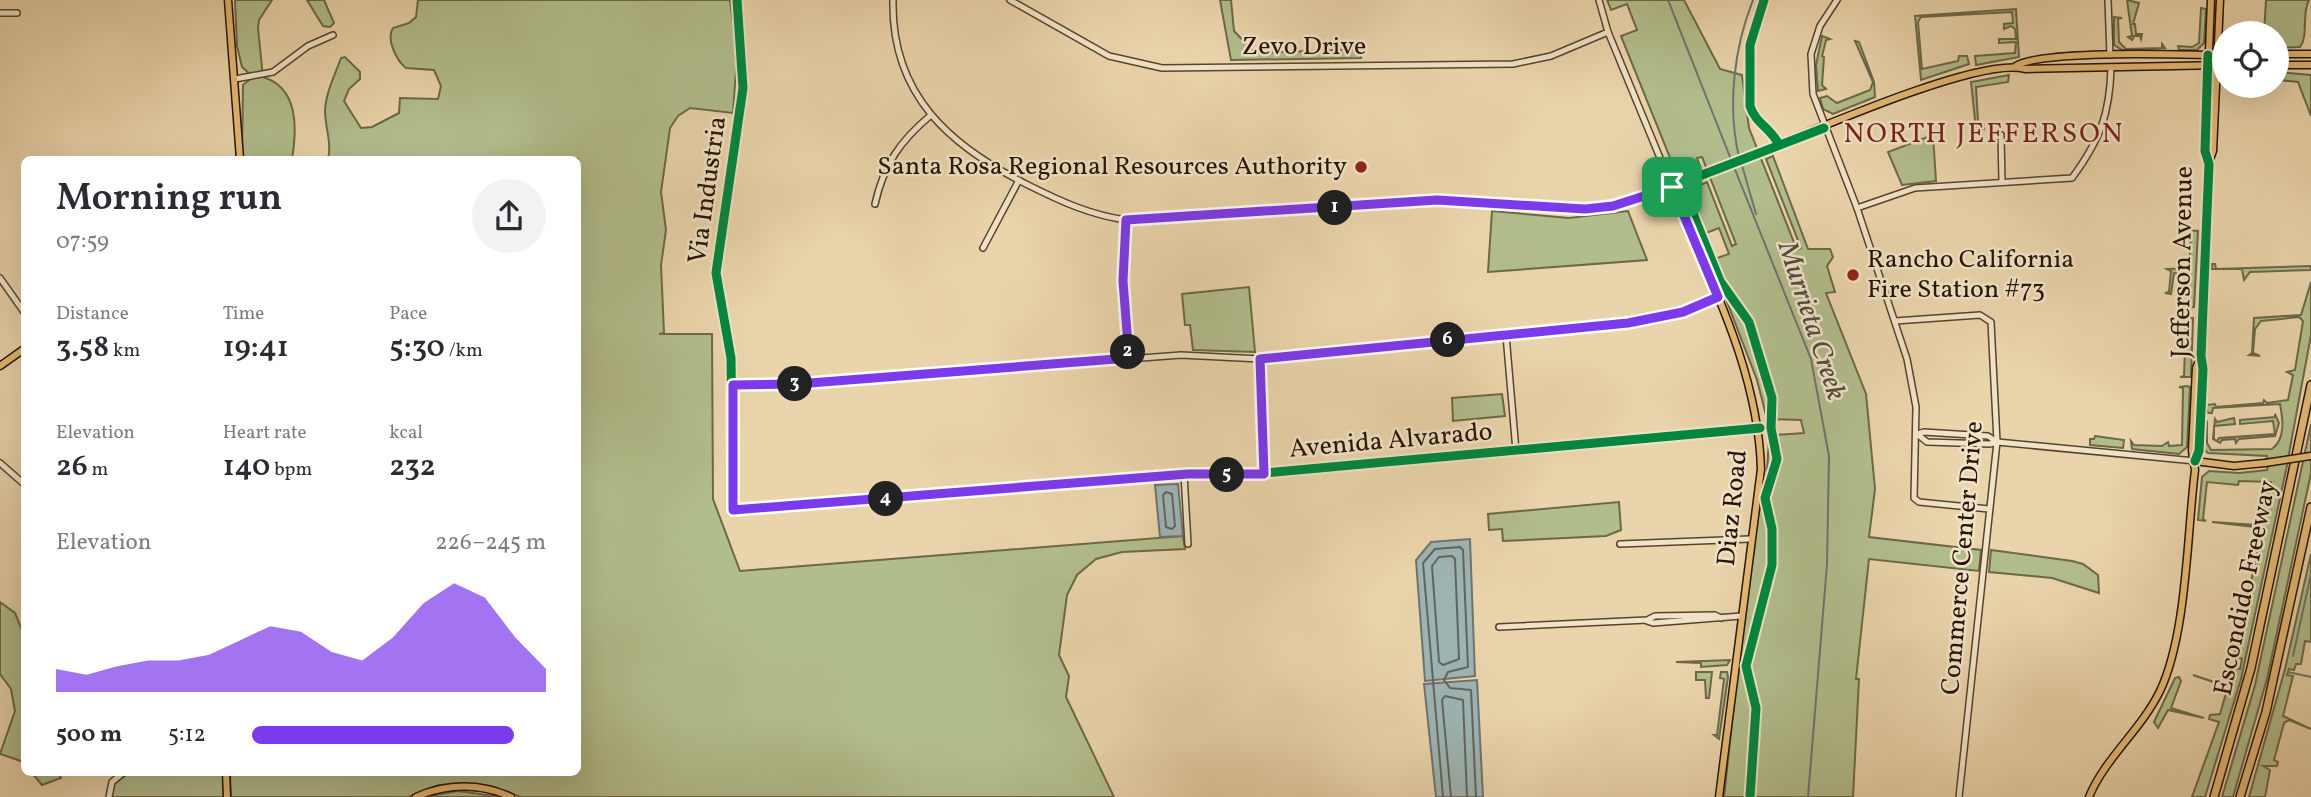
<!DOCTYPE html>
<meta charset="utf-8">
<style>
body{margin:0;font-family:Vollkorn,serif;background:#f2f2f3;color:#2b2b33;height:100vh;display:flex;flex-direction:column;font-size:26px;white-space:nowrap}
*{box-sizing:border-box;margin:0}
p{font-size:23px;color:#7c7c81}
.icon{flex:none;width:38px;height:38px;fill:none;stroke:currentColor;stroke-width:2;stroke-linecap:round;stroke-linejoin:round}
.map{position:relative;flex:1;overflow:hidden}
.details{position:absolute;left:21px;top:156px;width:560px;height:620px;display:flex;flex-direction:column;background:#fff;border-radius:10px;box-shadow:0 7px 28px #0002}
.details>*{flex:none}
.tools{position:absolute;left:2212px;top:21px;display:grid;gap:14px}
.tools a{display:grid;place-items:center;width:77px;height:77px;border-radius:50%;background:#fff;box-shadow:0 7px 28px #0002;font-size:35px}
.pin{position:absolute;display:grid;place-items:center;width:60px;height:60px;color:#fff;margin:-30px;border-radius:14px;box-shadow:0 4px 10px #0006}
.km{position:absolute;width:35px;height:35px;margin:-18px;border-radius:50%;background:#222;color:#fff;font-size:19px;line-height:35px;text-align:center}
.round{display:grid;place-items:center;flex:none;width:74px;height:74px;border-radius:37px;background:#f2f2f3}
.headline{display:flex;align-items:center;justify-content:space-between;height:119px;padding:0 35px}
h1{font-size:38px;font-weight:600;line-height:52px}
.figures{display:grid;grid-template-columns:repeat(3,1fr);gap:10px;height:119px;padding:7px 35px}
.figures div{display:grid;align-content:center}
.figures b{font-size:30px;font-weight:600}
.figures small{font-size:19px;font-weight:400}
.figures p{font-size:19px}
.chart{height:196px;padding:14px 35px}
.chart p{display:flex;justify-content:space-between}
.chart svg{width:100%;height:126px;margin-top:7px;fill:#7c3aed;opacity:.7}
ul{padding:0 35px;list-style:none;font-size:23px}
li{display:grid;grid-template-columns:112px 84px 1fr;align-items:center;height:52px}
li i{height:18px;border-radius:9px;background:#7c3aed}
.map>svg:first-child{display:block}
.green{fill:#b2bd8c;stroke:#6c6848;stroke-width:2}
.water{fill:#9db5b5;stroke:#6d746e;stroke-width:2}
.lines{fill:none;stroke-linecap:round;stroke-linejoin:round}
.shore{stroke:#62645c;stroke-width:2}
.stream{stroke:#6d746e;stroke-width:2}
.minor-casing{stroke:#57432d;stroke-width:8}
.major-casing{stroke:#261303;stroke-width:9}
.highway-casing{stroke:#261303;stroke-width:10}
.minor{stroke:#f1e3c8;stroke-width:5}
.major{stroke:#e5ba76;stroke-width:6}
.highway{stroke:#e5ba76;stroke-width:7}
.major-bridge-casing{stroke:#261303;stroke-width:9;stroke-linecap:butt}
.major-bridge{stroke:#e5ba76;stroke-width:6}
.cycleway-casing{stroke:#f1e3c8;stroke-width:13}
.cycleway{stroke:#00873e;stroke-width:9}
.route-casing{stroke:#fff;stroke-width:14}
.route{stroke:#7c3aed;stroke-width:9}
.poi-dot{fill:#8f2418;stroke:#f1e3c8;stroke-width:2.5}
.labels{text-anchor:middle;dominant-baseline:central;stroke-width:5;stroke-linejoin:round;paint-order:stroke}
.street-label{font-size:26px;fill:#261303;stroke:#f1e3c8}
.poi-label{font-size:26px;fill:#261303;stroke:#f1e3c8;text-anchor:end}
.neighbourhood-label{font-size:28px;letter-spacing:2px;fill:#7a1f14;stroke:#f1e3c8}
.water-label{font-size:28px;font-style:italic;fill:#504c41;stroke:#f1e3c8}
</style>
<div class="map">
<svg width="2311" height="797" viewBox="0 0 2311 797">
<rect width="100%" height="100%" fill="#ead4ab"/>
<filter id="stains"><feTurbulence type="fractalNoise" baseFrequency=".00286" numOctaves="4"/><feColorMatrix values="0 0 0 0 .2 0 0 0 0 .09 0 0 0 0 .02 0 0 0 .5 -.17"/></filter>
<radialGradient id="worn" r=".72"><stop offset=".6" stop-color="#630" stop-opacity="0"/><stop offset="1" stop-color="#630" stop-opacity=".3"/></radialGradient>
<g class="green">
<path d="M235,0h37l-13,20 -1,8 5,49c36,11 34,52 29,82h-50l1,-74 10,-8 -11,-10 -5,-21z"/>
<polygon points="307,0 324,0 334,23 330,27 323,26"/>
<path d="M418,0h312l7,55 -4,58 -43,-5 -12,8 -8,12 -9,64 5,38 -5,35 3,68 -5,1h53l1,165 27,72 443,-35 2,13 -63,3 -26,7 -19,16 -10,20 -8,60 10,21 -3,21 48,100h-593l-30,-11 -27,-3 -25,2 -31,12h-177l-1,-25h348v-613h-250c4,-17 -3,-31 -3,-49 1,-18 10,-35 16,-52l4,-1 15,15v7l-11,10 -5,12 17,27 11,-1 27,-14 1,-15 38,1 3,-13 -7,-16 -28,-2c-10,-8 -20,-29 -13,-40l16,-5 7,-6z"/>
<polygon points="1220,0 1231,0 1234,31 1255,53 1361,49 1361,58 1231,60"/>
<polygon points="1607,0 1684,0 1720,69 1742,75 1749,128 1797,250 1801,248 1766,159 1773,156 1808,249 1830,249 1833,257 1827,266 1835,292 1826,293 1866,394 1875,489 1869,537 1981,550 1979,571 1869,559 1856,679 1859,679 1853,797 1724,797 1752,537 1766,486 1769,439 1773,435 1804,433 1801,420 1767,419 1757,380 1711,260 1729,254 1719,228 1701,235 1686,198 1688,191 1707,182 1732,246 1736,244 1702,157 1697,158 1700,166 1686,172 1675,170 1621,36 1637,30 1627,4 1611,10"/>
<polygon points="2127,0 2139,3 2133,24 2135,24 2136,34 2142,34 2141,39 2140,36 2134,36 2132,40 2128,37 2132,36"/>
<path d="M2266,0h43c-8,15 0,35 -9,47l-23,1v-15h-13z"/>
<polygon points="2201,8 2206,9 2204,43 2197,50 2179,50 2178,46 2192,47 2199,43"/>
<polygon points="2016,9 2019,57 1976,65 1975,56 2015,53 2016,42 1999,43 1999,39 2016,39 2015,29 2011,26 2004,29 2004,24 2013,23 2012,12 1921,17 1918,22 1922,69 1958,61 1959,56 1967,56 1969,64 1921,80 1915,16"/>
<polygon points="2114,17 2122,18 2118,19 2119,42 2126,49 2162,48 2162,44 2165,48 2122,50 2114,45"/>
<polygon points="1822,36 1830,39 1826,40 1822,56 1824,57 1822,85 1826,89 1818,91 1816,65"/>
<polygon points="1855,41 1859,42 1874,82 1875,97 1833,114 1823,109 1820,98 1827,96 1837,103 1870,90 1873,82"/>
<polygon points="2277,72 2311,75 2311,116 2298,82 2277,80"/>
<polygon points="2009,75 2008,82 1976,87 1978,121 1983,123 1984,129 1976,129 1971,82"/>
<polygon points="1933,135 1936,181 1902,185 1888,152"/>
<polygon points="1492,211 1569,218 1628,211 1647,260 1488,272"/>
<polygon points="2187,230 2198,231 2194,307 2183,308 2187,306 2188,298 2184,296 2188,291 2186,274 2174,273 2171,294 2165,293 2169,292 2171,271 2167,269 2189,268 2191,233"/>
<polygon points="2212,264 2215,264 2216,269 2311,266 2311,270 2250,272 2244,280 2242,269 2212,269"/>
<path d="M2311,282v53l-23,124 -20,3 -1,-6 -59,-3 -6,-5 2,-21 3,-4v20l4,7 61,-1c15,-11 10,-34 8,-45l-67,4 -1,5h-4l-3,-8 10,-1 1,3 47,-4 1,-3 3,3 21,-3 5,-25 -6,-3 8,-2 8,-49 -4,-4 -38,4 -6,8 -2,24 7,3 -11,-1 3,-2 2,-35 47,-3z"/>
<polygon points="1249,287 1255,352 1193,350 1190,325 1185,325 1182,294"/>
<polygon points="2182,316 2193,318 2191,377 2180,377 2184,376 2186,318"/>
<polygon points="2187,386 2190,387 2187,447 2179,454 2132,449 2131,441 2134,445 2162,446 2168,442 2169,446 2182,445 2183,388 2179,387"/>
<polygon points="1502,394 1505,416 1453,421 1452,398"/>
<polygon points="2275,414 2279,423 2275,436 2239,439 2236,443 2235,439 2222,440 2220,443 2213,439 2215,419 2217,422 2234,418 2235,424 2214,426 2214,439 2217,441 2219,438 2275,434 2273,421 2240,424 2240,420 2275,417"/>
<polygon points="2311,424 2311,473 2267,679 2233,797 2222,797 2255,685"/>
<polygon points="2095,436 2124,440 2123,448 2090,445 2090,439 2094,439"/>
<polygon points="2288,461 2241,679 2205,797 2192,797 2219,722 2209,719 2210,715 2220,714 2227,690 2225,686 2193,675 2229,687 2234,668 2240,669 2242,659 2234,656 2263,528 2212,522 2257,525 2262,522 2271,482 2239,481 2238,485 2207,482 2203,519 2206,521 2198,520 2202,477 2209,471 2239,473 2267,470 2268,465"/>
<polygon points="1619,502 1621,530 1606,536 1503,541 1502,529 1489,530 1488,514"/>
<polygon points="1991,550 2072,561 2083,564 2098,575 2099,593 2052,578 1989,572"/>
<polygon points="2311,554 2311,642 2305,641 2301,664 2296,664 2294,670 2289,669 2287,675 2293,676 2283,716 2311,729 2289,720 2284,723 2274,760 2278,762 2277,766 2263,766 2270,770 2265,797 2249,797 2285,669"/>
<polygon points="0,602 15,613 24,635 24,762 0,754 15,711 11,689 0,674"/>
<polygon points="1730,660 1727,665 1701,667 1701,663 1676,662"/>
<polygon points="1696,672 1712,672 1709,698 1706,698 1705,680 1696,680"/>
<polygon points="1721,672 1727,672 1728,677 1719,739 1714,735 1717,735 1724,679 1720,678"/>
<polygon points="2179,677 2181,681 2171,708 2204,718 2168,710 2158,728 2154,722 2175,678"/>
<polygon points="31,772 58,772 61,778 42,785"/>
<polygon points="130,772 223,772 224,797 111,797 113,785"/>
<polygon points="458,791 501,797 426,797"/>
</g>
<g class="water">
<polygon points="1178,484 1183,536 1160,537 1155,485"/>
<polygon points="1470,539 1475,676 1425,681 1416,560 1431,542"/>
<polygon points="1477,680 1483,797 1436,797 1424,684"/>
</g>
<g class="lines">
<g class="shore">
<polygon points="1166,492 1172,494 1175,526 1172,529 1166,527 1163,495"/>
<polygon points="1452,556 1455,559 1459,659 1443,665 1439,662 1432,566 1439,557"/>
<polyline points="1443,797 1423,563 1435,549 1460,547 1463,550 1468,667 1448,672 1444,680 1450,688 1471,690 1476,797"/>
<polyline points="1451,797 1442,700 1445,696 1463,700 1467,797"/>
</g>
<g class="stream">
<polyline points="1668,0 1732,162"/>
<path d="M1739,157c-12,-51 -5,-109 14,-157"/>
<polyline points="1741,162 1756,214"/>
<polyline points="1734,167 1811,359 1829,456 1827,564 1808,797"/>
<polyline points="2293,656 2311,574"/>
<polyline points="2288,672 2311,677"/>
</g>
<g class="minor-casing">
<g id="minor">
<polyline points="737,0 743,88 716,273 731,358 733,510 1188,474 1264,473 1759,428"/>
<path d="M893,0c-2,96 58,147 137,186 32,16 61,29 96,34l311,-20 148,9 28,-3 59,-19 -64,-155 -9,-32"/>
<polyline points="1010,0 1109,56 1162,68 1513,64 1551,56 1608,32"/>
<polyline points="1837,0 1820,26 1811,54 1813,94 1857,208 1907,359 1916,407 1914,498 1919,502 1989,509"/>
<polyline points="2108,0 2110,55"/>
<polyline points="0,13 17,13"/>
<polyline points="235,79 273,72 308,46 333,35"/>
<polyline points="2001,135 2002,182"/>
<path d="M875,204c9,-40 25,-63 56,-89"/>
<path d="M1857,208l58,-20 157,-10c28,-38 38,-64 39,-111"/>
<polyline points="1126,220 1123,295 1129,358"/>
<polyline points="983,248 1019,180"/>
<polyline points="0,278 24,312"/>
<polyline points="1895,321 1980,315 1991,322 1997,442 1959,797"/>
<polyline points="1506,335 1516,451"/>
<polyline points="1260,359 1264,473"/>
<polyline points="733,385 797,384 1181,355 1260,359 1628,323 1683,312 1718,297"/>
<polyline points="1917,434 1927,442 1990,444 1997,442 2195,461"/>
<polyline points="1917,434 1924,432 1988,436 1997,442"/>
<polyline points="0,463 24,484"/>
<polyline points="1184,474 1188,544"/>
<polyline points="1620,544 1750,539"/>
<polyline points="1647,621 1653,623 1741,616"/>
<polyline points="1499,627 1647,620 1655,616 1715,615 1721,618"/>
<polyline points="109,797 112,782 124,772"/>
</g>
</g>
<g class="major-casing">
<g id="major">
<polyline points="228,0 240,159"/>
<polyline points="2277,54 2311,54"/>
<polyline points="2277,65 2311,65"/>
<path d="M2016,66c27,-17 168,-11 208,-11"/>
<polyline points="2209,162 2213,151 2220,0"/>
<polyline points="0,366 24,349"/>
<polyline points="2195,461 2199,451 2203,369 2201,356 2209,164 2205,151 2211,0"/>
<polyline points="2195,461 2234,466 2265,463"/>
<polyline points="226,772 227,797"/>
<path d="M416,797c31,-14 65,-14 95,0"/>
<path d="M1719,797l42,-328c-3,-100 -52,-191 -89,-282 66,-22 300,-134 353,-118l199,-4"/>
<path d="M2089,797c16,-39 52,-67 71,-106 27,-57 27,-157 35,-221l-3,-19 4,-83 5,-12"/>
</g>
</g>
<g class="highway-casing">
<g id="highway">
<polyline points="2214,797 2251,668 2311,385"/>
<polyline points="2240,797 2266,712 2311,507"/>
</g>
</g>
<use href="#minor" class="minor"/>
<use href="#major" class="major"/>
<use href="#highway" class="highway"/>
<g class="major-bridge-casing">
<polyline id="major-bridge" points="2265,463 2311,456"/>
</g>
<use href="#major-bridge" class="major-bridge"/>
<g class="cycleway-casing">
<g id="cycleway">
<polyline points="737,0 743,88 716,273 731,358 733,510 1188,474 1264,473 1760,428"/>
<path d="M1764,0l-14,45v61c5,17 22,23 29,39"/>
<polyline points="1702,175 1824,128"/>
<polyline points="1681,184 1720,281 1749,322 1772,398 1771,428 1777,459 1765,498 1772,529 1772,565 1746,666 1756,708 1750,797"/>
<polyline points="2195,461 2199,451 2203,369 2201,356 2209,164 2205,151 2208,55"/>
</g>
</g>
<use href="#cycleway" class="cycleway"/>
</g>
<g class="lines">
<g class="route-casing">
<polygon id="route" points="1672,187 1718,297 1683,312 1628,323 1260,359 1264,474 1188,474 733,510 733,385 797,384 1129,358 1123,281 1126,220 1437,200 1585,209 1613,206"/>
</g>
<use href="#route" class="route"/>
</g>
<g class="poi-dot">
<circle cx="1361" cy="167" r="7"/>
<circle cx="1853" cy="275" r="7"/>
</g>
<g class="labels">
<g class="street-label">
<text x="1304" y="47">Zevo Drive</text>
<text transform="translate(708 190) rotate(-82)">Via Industria</text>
<text transform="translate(2183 262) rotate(-89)">Jefferson Avenue</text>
<text transform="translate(1391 441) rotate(-5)">Avenida Alvarado</text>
<text transform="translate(1733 508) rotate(-84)">Diaz Road</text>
<text transform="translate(1963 558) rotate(-85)">Commerce Center Drive</text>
<text transform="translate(2246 588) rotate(-78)">Escondido Freeway</text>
</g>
<g class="poi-label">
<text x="1347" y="167">Santa Rosa Regional Resources Authority</text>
<text x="1867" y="260" text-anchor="start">Rancho California<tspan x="1867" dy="30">Fire Station #73</tspan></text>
</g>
<g class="neighbourhood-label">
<text x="1984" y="134">NORTH JEFFERSON</text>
</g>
<g class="water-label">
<text transform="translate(1811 321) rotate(72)">Murrieta Creek</text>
</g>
</g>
<rect width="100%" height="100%" filter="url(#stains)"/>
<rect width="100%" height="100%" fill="url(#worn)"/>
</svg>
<div class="tools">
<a><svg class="icon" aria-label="locate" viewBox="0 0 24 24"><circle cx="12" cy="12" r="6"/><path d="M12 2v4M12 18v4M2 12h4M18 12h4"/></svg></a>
</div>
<div class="pin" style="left:1672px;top:187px;background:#1e9e55"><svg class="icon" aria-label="arrive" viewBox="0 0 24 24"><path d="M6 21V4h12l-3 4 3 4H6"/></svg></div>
<b class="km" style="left:1335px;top:208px">1</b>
<b class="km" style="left:1128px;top:352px">2</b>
<b class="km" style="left:795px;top:384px">3</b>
<b class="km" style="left:886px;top:499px">4</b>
<b class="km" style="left:1227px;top:475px">5</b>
<b class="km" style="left:1448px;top:340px">6</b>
<section class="details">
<div class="headline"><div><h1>Morning run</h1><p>07:59</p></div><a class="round"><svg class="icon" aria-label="share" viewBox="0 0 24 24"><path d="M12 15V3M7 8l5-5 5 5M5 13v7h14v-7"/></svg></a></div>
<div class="figures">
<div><p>Distance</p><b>3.58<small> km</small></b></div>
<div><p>Time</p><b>19:41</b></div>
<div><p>Pace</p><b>5:30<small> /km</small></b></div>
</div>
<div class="figures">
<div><p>Elevation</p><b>26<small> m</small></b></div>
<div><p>Heart rate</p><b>140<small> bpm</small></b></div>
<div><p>kcal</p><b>232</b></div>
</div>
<div class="chart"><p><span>Elevation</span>226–245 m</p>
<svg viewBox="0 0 160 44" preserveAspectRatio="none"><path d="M0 44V36L10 38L20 35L30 33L40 33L50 31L60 26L70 21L80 23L90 30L100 33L110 25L120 13L130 6L140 11L150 25L160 36V44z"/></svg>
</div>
<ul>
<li><b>500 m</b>5:12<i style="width:89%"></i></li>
</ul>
</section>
</div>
